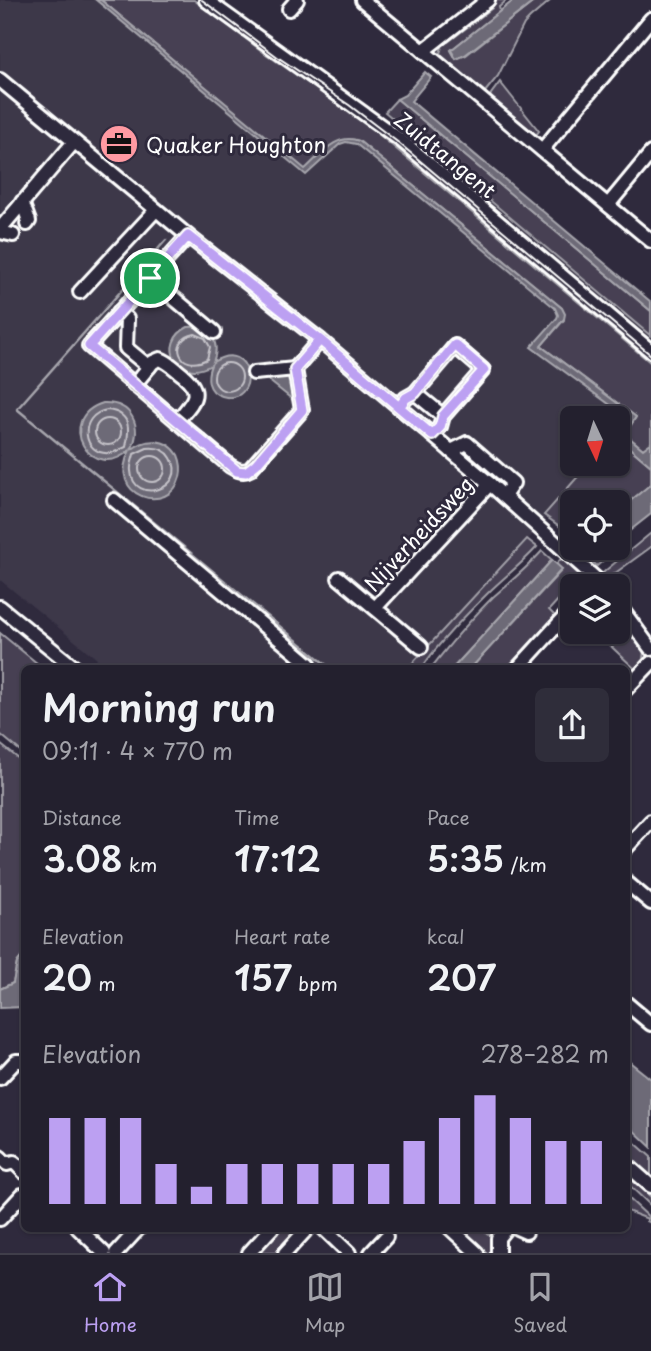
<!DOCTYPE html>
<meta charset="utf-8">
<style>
body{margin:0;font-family:"Playpen Sans",sans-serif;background:#2f2d3a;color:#f1f3f6;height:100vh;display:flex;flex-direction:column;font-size:26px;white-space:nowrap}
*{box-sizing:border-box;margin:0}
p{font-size:23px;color:#a3a3aa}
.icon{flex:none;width:38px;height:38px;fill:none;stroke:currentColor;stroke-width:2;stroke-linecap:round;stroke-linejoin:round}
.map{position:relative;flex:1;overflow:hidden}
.sheet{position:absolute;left:21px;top:665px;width:609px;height:567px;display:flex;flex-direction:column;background:#23202e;border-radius:10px;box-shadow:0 2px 5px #0004,0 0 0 2px #403e4a}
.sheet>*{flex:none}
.needle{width:46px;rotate:176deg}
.fabs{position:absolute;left:560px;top:406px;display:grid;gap:14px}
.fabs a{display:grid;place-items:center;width:70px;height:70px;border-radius:10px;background:#23202e;box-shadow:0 2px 5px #0004,0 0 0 2px #403e4a;font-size:35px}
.pin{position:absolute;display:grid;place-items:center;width:60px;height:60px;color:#fff;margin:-30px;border:4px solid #fff;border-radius:50%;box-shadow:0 2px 7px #0007}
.round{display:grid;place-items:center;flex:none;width:74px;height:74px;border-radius:10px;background:#2f2d3a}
.summary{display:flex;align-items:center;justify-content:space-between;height:119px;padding:0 21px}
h1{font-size:38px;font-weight:600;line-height:52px}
.metrics{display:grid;grid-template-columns:repeat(3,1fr);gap:10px;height:119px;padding:7px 21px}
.metrics div{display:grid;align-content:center}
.metrics b{font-size:35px;font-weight:600}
.metrics small{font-size:19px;font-weight:400}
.metrics p{font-size:19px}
.chart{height:196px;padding:14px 21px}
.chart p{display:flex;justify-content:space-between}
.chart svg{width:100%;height:126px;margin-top:7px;stroke:#bca0f2;stroke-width:6}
.tabs{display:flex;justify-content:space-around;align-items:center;height:98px;border-top:2px solid #403e4a;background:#23202e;font-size:19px;color:#a3a3aa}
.tabs a{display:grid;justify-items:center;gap:4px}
.tabs .selected{color:#bca0f2}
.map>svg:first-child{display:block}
.built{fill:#3c3749}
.green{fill:#464152;stroke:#a2a0a8;stroke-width:2}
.water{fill:#6d6a77;stroke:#a7a6ad;stroke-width:2}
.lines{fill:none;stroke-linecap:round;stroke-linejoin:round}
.shore{stroke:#c5c3c9;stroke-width:2}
.stream{stroke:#a7a6ad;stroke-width:2.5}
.minor-casing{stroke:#fff;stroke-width:18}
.minor{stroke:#2f2a3d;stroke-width:12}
.tram{stroke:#fff;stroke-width:2}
.route-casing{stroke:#fff;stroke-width:14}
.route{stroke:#bca0f2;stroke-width:9}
.labels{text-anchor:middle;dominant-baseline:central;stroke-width:6;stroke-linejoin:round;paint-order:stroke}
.poi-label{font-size:21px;fill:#fff;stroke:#2f2a3d;text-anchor:start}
.street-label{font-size:21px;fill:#fff;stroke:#2f2a3d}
</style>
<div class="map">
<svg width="651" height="1253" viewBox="0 0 651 1253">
<rect width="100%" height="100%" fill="#2f2a3d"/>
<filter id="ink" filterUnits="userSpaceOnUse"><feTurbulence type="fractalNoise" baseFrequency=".0143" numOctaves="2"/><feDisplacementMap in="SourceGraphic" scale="14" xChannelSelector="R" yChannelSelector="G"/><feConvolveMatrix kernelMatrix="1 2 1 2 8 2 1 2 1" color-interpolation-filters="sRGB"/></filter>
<g filter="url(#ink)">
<polygon class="built" points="0,0 96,0 333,148 346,142 356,144 555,308 558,315 557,318 532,347 629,418 618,433 618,418 572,418 572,464 592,464 528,540 412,668 108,668 0,580"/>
<g class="green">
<path d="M101,0h93l72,54 98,68 287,241v80l-8,6 -18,-15 11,-17 -95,-71 23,-26 -2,-12 -203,-167c-19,-8 -41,16 -54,29z"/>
<polygon points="495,0 507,0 499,7 500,11 451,50 456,59 466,55 536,0 551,0 530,18 524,24 498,76 485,92 442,56 440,53 442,47 441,44 444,42 448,42 492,8 491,3"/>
<polygon points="500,82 539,131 536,135 490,97 491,94"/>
<polygon points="397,99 651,311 651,336 385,112"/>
<polygon points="618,438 651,466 651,484 618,511 618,502 572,502 572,535 544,515 589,464 618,464"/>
<polygon points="651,533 651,547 607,579 602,574 605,571"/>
<polygon points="623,535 627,540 597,566 582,552 586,548 589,548 598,555 607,548 618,548 618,540"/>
<path d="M527,539l10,8c-15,17 -33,30 -49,46 -21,21 -50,50 -66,75h-14z"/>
<path d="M542,551l10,9 -99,108h-22c19,-24 40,-49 62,-71 17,-15 34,-29 49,-46z"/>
<polygon points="563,557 591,582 589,584 579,577 549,610 555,616 507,668 471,668 562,570 556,564"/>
<polygon points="618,615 644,650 643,659 635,669 596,632 618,632"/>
<polygon points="0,633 43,668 24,668 24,754 0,734"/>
<polygon points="0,744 24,763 24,954 17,963 13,983 0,989"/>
<polygon points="626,1135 651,1157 651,1178 627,1156"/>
<polygon points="626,1174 651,1197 651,1206 627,1183"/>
<polygon points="626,1196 651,1219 651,1223 647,1221 648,1219 627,1211"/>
<polygon points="280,1229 303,1229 280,1253 258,1253"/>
<polygon points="455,1229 482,1229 494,1239 493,1253 482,1253"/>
</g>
<g class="water">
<path d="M96,0h5l204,169c15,-13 31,-37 54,-28l203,167 3,6 -1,5 -23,27 95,71 -11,17 18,15 8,-6v23l-33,-28v-6l10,-14 -97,-71 26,-29 1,-3 -3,-7 -199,-164 -10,-2 -6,2 -34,31z"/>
<polygon points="514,0 536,0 465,55 456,59 451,50"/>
<polygon points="425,72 431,77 411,101 651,302 651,311 397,99 405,95"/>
<path d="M188,327c22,-2 33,15 25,35 41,-26 48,45 9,34 -15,-4 -16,-19 -11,-31 -33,19 -55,-22 -23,-38z"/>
<polygon points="291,375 293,400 263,376"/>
<path d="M103,403c29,-1 40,23 28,47 14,-12 36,-13 47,5 3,7 4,14 2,22 -10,39 -75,21 -50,-27 -40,35 -76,-32 -27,-47z"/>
<polygon points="651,484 651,514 618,540 618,511"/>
<polygon points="552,560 562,569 471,668 453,668"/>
<polygon points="24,954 24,1007 0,1008 0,989 13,983 17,963"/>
<polygon points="626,1059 651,1079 651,1147 627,1124"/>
</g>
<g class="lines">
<g class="shore">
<path d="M195,334l10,4 5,9 -3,12c-29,15 -39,-20 -12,-25z"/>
<circle cx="228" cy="377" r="14"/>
<path d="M107,410c24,3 23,18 19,37 -5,2 -10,5 -16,6 -28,3 -33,-38 -3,-43z"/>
<circle cx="108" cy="432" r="13"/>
<path d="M147,448c10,-1 19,1 24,10 18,31 -38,48 -40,13 -1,-6 2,-11 3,-17z"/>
<circle cx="152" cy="469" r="13"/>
</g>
<polyline class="stream" points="166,240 17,409 330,668"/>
<g class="minor-casing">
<g id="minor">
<polyline points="206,0 402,141 651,351"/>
<polyline points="362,0 651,241"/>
<polyline points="289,9 297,0"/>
<polyline points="423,51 488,0"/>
<polyline points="0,80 188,236 320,340 490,484 604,586"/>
<polyline points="542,150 651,19"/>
<polyline points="22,202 29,221 27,224"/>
<polyline points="608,205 651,153"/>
<polyline points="0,229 74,142"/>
<polyline points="0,232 13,235"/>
<path d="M188,236l-99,110 141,120c7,4 13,7 20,3l52,-59 -7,-41 25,-29"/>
<polyline points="150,278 214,332"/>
<polyline points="80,292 156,210"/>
<polyline points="119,312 127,319 126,348 149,367"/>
<polyline points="254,373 295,369"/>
<path d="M134,385l19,-23 7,-3c9,3 15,10 23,16 22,19 9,27 -6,46"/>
<polyline points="415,393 443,416"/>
<polyline points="399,407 406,398 415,393 455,346 483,370 443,416 440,427 432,435"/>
<polyline points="451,451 467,443 513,483 504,496"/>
<polyline points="114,500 309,664"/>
<polyline points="339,578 421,647"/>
<polyline points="618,604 651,649"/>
<polyline points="0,607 75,668"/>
<polyline points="375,608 490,484"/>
<polyline points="518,668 572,609"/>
<polyline points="626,689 651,663"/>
<polyline points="626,848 651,821"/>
<polyline points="626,882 651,903"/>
<polyline points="626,1003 651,1024"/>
<polyline points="0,1078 16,1061 24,1061"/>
<polyline points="0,1157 7,1164 14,1162 24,1172"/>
<polyline points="626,1164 651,1186"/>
<polyline points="0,1219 22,1195"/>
<polyline points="78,1228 104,1253"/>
<polyline points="323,1228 349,1253"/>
<polyline points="450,1228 477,1253"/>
<polyline points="517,1228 526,1232"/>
<polyline points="116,1253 139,1228"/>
<polyline points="249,1253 272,1228"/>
<polyline points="285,1253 308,1228"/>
<polyline points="371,1253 386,1237"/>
<polyline points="498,1253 498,1238 506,1228"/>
</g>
</g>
<use href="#minor" class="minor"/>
<polyline class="tram" points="202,0 279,58 349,105 400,144 651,355"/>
</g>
</g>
<g class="lines" filter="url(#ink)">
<g class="route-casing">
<polyline id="route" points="150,278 89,346 237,471 246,472 256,464 302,410 295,369 320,340 432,435 440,427 443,416 484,370 455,345 415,393 406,398 399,407 320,340 188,236 150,278"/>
</g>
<use href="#route" class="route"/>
</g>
<defs>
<g id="office-disc" transform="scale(2.0125)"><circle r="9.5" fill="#ff9aa2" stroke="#2f2a3d"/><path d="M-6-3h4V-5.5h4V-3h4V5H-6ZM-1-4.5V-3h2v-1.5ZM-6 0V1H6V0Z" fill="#111"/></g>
</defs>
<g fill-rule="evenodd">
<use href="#office-disc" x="119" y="144"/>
</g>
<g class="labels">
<g class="poi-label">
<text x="146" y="144">Quaker Houghton</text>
</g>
<g class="street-label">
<text transform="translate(446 154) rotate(39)">Zuidtangent</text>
<text transform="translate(418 533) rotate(-47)">Nijverheidsweg</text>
</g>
</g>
</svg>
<div class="fabs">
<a><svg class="needle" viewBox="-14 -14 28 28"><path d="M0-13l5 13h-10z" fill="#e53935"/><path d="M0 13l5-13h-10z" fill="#a3a3aa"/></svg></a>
<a><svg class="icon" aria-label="locate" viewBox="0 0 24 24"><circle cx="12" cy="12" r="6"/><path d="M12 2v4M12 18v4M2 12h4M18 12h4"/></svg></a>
<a><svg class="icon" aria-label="layers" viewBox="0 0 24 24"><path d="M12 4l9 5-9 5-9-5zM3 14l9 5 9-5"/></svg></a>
</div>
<div class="pin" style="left:150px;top:278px;background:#1e9e55"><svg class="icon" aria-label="arrive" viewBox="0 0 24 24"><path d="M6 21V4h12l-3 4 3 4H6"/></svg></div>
<section class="sheet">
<div class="summary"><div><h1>Morning run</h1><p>09:11 · 4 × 770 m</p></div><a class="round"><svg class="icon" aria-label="share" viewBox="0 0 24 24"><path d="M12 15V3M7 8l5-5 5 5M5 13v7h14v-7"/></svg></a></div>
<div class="metrics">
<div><p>Distance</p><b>3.08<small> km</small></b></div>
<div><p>Time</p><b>17:12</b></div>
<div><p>Pace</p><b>5:35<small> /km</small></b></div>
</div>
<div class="metrics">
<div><p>Elevation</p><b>20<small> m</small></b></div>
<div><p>Heart rate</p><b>157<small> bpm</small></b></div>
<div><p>kcal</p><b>207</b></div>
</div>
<div class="chart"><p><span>Elevation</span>278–282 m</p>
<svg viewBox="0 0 160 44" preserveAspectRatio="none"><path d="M5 44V14M15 44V14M25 44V14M35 44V30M45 44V38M55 44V30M65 44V30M75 44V30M85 44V30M95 44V30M105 44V22M115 44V14M125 44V6M135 44V14M145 44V22M155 44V22"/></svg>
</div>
</section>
</div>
<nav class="tabs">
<a class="selected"><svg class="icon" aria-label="home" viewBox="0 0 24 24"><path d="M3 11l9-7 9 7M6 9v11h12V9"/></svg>Home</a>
<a><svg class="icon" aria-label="map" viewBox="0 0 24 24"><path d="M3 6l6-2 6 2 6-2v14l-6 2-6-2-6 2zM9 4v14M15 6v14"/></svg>Map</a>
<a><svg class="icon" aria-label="saved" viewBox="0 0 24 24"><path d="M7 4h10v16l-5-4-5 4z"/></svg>Saved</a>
</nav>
